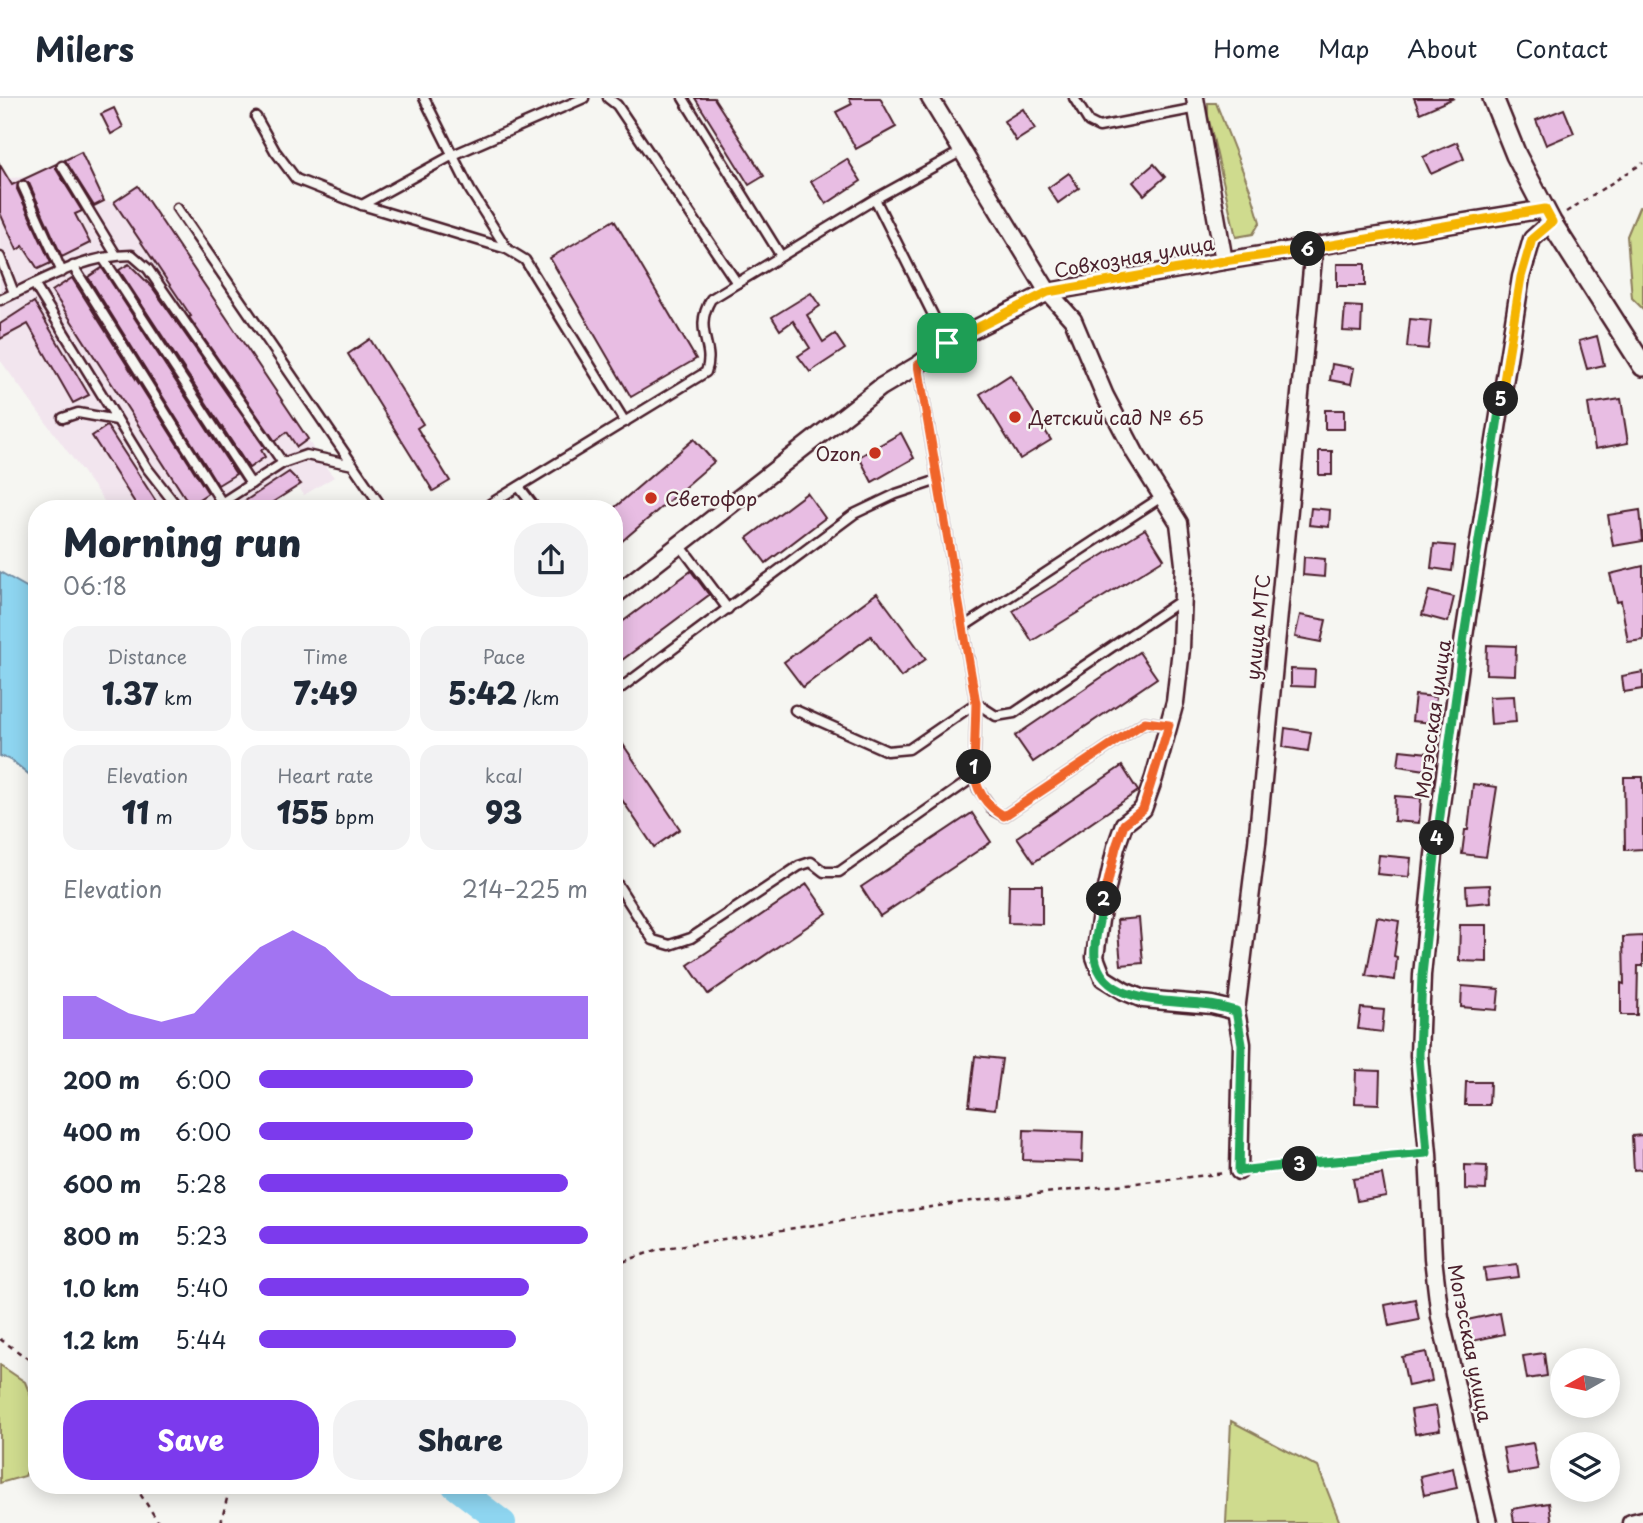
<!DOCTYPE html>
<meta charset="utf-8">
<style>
body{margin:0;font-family:"Playpen Sans",sans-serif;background:#f2f2f3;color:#1f2937;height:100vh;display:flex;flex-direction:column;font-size:26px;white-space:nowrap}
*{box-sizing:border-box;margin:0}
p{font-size:23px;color:#747a83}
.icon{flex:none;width:38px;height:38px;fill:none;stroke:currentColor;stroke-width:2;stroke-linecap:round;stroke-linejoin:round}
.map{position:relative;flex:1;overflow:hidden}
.details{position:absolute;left:28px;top:402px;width:595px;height:994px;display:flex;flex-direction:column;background:#fff;border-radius:28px;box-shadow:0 4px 18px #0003}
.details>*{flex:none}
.needle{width:46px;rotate:261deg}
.buttons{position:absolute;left:1550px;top:1250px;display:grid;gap:14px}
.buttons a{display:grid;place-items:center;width:70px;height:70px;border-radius:50%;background:#fff;box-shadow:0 4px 18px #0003;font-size:35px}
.pin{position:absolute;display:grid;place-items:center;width:60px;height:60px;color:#fff;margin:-30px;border-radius:14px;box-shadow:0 4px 10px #0006}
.km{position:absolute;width:35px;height:35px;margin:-18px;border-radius:50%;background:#222;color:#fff;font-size:19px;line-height:35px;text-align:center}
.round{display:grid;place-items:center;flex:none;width:74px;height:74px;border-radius:28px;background:#f2f2f3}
.head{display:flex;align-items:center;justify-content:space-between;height:119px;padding:0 35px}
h1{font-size:38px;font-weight:800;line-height:52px}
.stats{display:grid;grid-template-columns:repeat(3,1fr);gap:10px;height:119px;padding:7px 35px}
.stats div{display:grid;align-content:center;border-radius:18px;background:#f2f2f3;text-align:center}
.stats b{font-size:30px;font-weight:800}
.stats small{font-size:19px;font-weight:400}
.stats p{font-size:19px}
.chart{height:196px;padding:14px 35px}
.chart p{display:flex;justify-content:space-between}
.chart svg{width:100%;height:126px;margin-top:7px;fill:#7c3aed;opacity:.7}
.primary-button{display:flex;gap:14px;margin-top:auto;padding:14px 35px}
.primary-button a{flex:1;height:80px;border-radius:28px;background:#7c3aed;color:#fff;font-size:28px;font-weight:800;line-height:80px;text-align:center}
.primary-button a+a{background:#f2f2f3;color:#1f2937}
ul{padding:0 35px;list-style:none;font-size:23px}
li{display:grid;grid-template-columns:112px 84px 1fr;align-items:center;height:52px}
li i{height:18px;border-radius:9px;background:#7c3aed}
header{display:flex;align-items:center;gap:42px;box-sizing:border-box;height:98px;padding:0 35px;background:#fff;border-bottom:2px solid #e0e1e3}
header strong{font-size:33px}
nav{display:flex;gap:38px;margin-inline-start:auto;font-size:24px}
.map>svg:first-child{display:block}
.built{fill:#f2e5ee}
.green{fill:#cfdb8e;stroke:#8c7d5c;stroke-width:2}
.water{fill:#8ed5f0;stroke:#738ca1;stroke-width:2}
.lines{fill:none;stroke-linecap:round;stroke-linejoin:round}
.river{stroke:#8ed5f0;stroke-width:26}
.building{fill:#e8bde3;stroke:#4a1f2b;stroke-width:2}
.service-casing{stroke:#4a1f2b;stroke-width:13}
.minor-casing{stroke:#4a1f2b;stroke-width:21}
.tertiary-casing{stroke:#4a1f2b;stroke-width:24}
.path{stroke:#4a1f2b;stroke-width:2.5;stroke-dasharray:5 5;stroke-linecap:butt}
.service{stroke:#f6f6f2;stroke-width:8}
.minor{stroke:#f6f6f2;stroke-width:16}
.tertiary{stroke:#f6f6f2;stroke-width:19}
.split-1-casing{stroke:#fff;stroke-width:14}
.split-2-casing{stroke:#fff;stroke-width:14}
.split-3-casing{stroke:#fff;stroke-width:14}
.split-4-casing{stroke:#fff;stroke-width:14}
.split-5-casing{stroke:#fff;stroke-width:14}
.split-6-casing{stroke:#fff;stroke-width:14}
.split-7-casing{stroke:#fff;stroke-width:14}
.split-1{stroke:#f0652b;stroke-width:9}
.split-2{stroke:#f0652b;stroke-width:9}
.split-3{stroke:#22a559;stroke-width:9}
.split-4{stroke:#22a559;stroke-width:9}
.split-5{stroke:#22a559;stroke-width:9}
.split-6{stroke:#f5b400;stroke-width:9}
.split-7{stroke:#f5b400;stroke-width:9}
.poi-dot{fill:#c8321e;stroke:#f6f6f2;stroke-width:2.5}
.labels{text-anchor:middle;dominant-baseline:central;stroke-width:5;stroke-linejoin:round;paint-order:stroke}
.street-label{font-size:19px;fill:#4a1f2b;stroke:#f6f6f2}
.poi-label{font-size:19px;fill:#4a1f2b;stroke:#f6f6f2;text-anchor:start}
</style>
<header>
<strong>Milers</strong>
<nav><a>Home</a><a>Map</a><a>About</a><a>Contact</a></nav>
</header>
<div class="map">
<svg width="1643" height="1425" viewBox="0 0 1643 1425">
<rect width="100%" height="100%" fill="#f6f6f2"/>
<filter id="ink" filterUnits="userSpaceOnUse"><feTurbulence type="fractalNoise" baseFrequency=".0143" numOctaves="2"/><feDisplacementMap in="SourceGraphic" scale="14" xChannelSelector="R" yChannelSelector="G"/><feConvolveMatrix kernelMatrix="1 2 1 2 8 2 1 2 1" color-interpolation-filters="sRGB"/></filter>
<g filter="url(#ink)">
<polygon class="built" points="81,54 104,103 115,104 138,88 308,341 318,360 334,379 304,397 298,388 262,411 110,411 0,262 0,67 8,80 27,79"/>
<g class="green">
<polygon points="1208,5 1216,5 1251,94 1260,124 1253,136 1236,139 1208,18"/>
<polygon points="1643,108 1643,211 1632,200 1627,138 1639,109"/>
<polygon points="0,1267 25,1284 37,1313 37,1351 25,1378 0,1385"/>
<polygon points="1231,1323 1318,1369 1340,1425 1226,1425"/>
</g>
<polygon class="water" points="0,474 37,495 37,683 11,662 0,658"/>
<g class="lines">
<polyline class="river" points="455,1388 503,1425"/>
</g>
<g class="building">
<polygon points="695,0 714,0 764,78 749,87"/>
<polygon points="849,0 880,0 896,29 856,51 836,14 852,6"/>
<polygon points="1414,0 1454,0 1420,15"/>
<polygon points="114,10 123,29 111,36 101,16"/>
<polygon points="1023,11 1035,31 1016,43 1004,23"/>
<polygon points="1564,11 1574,35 1546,47 1536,22"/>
<polygon points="1457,44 1464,61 1431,76 1423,59"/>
<polygon points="81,54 104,103 94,108 65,62"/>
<polygon points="847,61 861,83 826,106 811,83"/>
<polygon points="56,66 56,71 82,113 75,116 90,145 62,159 29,85 22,82"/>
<polygon points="1154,66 1165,79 1144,97 1133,84"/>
<polygon points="0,67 12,87 18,84 17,91 51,165 38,171 23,148 17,152 0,115"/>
<polygon points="1069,75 1079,90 1058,105 1048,90"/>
<polygon points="138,88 308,341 297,349 287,334 275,343 189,219 191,218 114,104"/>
<polygon points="614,122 696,261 631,299 550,160"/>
<polygon points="129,166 152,189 265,350 261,352 265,359 249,370 119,172"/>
<rect x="1337" y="166" width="28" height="22"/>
<polygon points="102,170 236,376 218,387 88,179"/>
<polygon points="72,180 208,395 190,407 52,193"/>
<polygon points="811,195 820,208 807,217 823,244 835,236 845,251 810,274 798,258 810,250 793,223 780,232 772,219"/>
<polygon points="34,204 89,297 73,305 28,226 0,241 0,226"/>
<polygon points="1345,208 1362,209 1361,234 1343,233"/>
<polygon points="1410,221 1431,223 1428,251 1407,249"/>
<polygon points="1597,238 1604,267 1587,271 1579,243"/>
<polygon points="370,241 423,326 417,330 450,383 433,393 348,256"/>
<polygon points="1332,266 1354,270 1351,286 1330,282"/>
<polygon points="1010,277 1051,342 1020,361 980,296"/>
<polygon points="1621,301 1628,345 1595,351 1588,306"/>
<rect x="1325" y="312" width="19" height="19"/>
<polygon points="107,328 161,411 139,411 92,338"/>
<polygon points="901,335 914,360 872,384 859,359"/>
<polygon points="694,341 714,364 614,450 614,410"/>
<rect x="1319" y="353" width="13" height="24"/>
<polygon points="289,374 301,386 262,411 233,411"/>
<polygon points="807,395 825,420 766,465 747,440"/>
<polygon points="1311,410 1330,412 1329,429 1309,427"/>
<polygon points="1640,412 1643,443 1613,448 1608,417"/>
<polygon points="1145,431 1164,461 1032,543 1013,513"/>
<polygon points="1434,446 1455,448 1452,473 1431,470"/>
<polygon points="1304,459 1325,461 1324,479 1303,477"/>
<polygon points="1643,468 1643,542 1628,544 1621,503 1617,504 1610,476"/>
<polygon points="691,473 709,497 614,568 614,530"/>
<polygon points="1429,493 1454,499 1448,524 1422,517"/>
<polygon points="877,495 926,561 901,579 871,538 803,589 784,564"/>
<polygon points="1300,517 1326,522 1321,544 1295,539"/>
<polygon points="1487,547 1516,548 1515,577 1486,576"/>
<polygon points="1139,554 1157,580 1033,664 1015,638"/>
<polygon points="1291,571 1315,572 1314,589 1291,588"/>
<polygon points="1643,574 1643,591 1624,594 1622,578"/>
<polygon points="1415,597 1436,599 1433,625 1412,623"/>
<polygon points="1514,598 1516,624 1491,626 1489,599"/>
<polygon points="1285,630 1311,634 1308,653 1283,649"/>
<polygon points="614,633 680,731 654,749 614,690"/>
<polygon points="1400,652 1428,655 1426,672 1398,668"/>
<polygon points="1122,668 1138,693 1034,764 1017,739"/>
<polygon points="1624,679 1643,679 1643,751 1625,752"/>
<polygon points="1473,686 1497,689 1486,759 1462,756 1465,732 1468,732"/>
<polygon points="1395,698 1421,700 1419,725 1394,723"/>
<polygon points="972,715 991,744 880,818 861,789"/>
<polygon points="1379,757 1411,760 1409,779 1377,776"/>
<polygon points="807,786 827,815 708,896 688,867"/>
<polygon points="1009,787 1042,787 1042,826 1008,825"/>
<polygon points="1490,787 1491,804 1467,806 1466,788"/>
<polygon points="1377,819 1399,823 1394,858 1397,859 1395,882 1366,878"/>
<polygon points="1139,820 1143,865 1121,867 1117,822"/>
<polygon points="1460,827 1487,827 1487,864 1459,863"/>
<polygon points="1643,838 1643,868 1638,868 1637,917 1621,917 1621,885 1624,886 1623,839"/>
<polygon points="1462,888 1499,891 1497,912 1461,909"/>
<polygon points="1361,910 1384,912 1382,934 1358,931"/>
<polygon points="975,958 1002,961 995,1011 969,1008"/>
<polygon points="1356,972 1380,973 1379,1006 1355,1005"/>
<polygon points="1466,984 1490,984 1489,1007 1465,1007"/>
<polygon points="1024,1032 1083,1034 1082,1064 1023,1062"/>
<polygon points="1643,1037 1643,1071 1634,1072 1632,1038"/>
<polygon points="1465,1067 1487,1068 1486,1092 1465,1091"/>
<polygon points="1382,1076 1386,1098 1357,1103 1353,1081"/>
<polygon points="1517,1166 1519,1179 1486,1183 1484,1170"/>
<polygon points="1415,1201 1419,1222 1389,1228 1385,1207"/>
<polygon points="1500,1215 1504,1236 1472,1243 1467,1222"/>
<polygon points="1426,1254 1432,1283 1408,1288 1402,1259"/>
<polygon points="1544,1255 1547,1278 1527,1281 1523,1258"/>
<polygon points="1436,1308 1440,1332 1415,1336 1411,1312"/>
<polygon points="1533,1345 1538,1371 1508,1376 1503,1350"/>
<polygon points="1453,1370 1457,1390 1424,1397 1420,1378"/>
<polygon points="1549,1405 1552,1425 1514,1425 1512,1411"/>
</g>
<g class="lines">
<g class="service-casing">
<g id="service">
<polyline points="424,0 470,92 507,151"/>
<polyline points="608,0 617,7 737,185"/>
<polyline points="683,0 781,158"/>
<polyline points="1074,0 1089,24 1099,29 1197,10"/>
<polyline points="256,19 275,53 296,81 362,107 507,151 525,162 625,324"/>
<polyline points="62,68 116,157"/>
<polyline points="23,88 62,174"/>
<polyline points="362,107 453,57 584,0"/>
<polyline points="177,110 383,411"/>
<polyline points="0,159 14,195"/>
<polyline points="103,160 251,386"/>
<polyline points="73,168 222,405"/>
<polyline points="34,186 147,370 179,411"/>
<path d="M0,202c42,-19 84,-45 132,-45l16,14 135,194"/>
<polyline points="947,245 875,101 962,53"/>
<polyline points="918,267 976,605 974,679 978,691 993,712 1004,718 1145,624 1169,627"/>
<polyline points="63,320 78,315 117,322"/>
<polyline points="519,389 536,411"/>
<path d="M490,406l216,-132c10,-26 -14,-41 5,-73l164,-100"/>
<polyline points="212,411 283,365 306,357 353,367"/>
<polyline points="680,447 728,511"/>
<polyline points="963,529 1163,398"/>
<polyline points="614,595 854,416 896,396 938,382"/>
<polyline points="795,612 887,653 909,651 976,605 996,618 1014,615 1183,501"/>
<polyline points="614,781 653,842 670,847 691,840 799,768 811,764 824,774 839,774 974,679"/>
</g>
</g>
<g class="minor-casing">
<g id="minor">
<polyline points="930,0 1048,194 1073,222 1105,298 1135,355 1179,425 1184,466 1181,551 1175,604 1154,680 1143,711 1124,726 1116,749 1100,822 1095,859 1103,880 1124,893 1143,901 1212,907 1236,913 1242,946 1239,1073"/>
<polyline points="1195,0 1224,163"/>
<polyline points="614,498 881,289 918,267 947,245 1048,194 1224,163 1545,111"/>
<polyline points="1236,913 1257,745 1314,150"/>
<polyline points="1488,1425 1440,1219 1433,1160 1428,1055 1419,957 1422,877 1434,757 1464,538 1521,179 1532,141 1551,124"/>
<polyline points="1631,1425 1643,1422"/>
</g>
</g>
<g class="tertiary-casing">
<polyline id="tertiary" points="1493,0 1516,57 1551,124 1643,268"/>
</g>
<g class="path">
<polyline points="1566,114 1643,65"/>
<polyline points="1253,1072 1414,1056"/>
<polyline points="614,1167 659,1151 964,1104 1226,1075"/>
<polyline points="0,1241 37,1267"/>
<polyline points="135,1388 159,1425"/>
<polyline points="221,1425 230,1388"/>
</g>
<use href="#service" class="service"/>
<use href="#minor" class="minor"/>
<use href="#tertiary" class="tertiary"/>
</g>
</g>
<g class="lines" filter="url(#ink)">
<g class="split-1-casing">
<polyline id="split-1" points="947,245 918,267 976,605 974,669"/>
</g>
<g class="split-2-casing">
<path id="split-2" d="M974,669c0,21 12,39 30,49l141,-94 24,3 -26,84 -19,15 -8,23 -12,52"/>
</g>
<g class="split-3-casing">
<path id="split-3" d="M1104,801c-3,16 -11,42 -9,58 7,49 79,43 115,48 9,1 17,4 26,6l6,33 -3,127 61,-7"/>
</g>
<g class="split-4-casing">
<polyline id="split-4" points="1300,1066 1427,1055 1419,957 1422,877 1437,740"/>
</g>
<g class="split-5-casing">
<polyline id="split-5" points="1437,740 1464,538 1501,301"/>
</g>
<g class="split-6-casing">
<polyline id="split-6" points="1308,151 1545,111 1552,124 1532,141 1521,179 1501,301"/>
</g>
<g class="split-7-casing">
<polyline id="split-7" points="947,245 1048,194 1224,163 1308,151"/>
</g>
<use href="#split-1" class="split-1"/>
<use href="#split-2" class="split-2"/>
<use href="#split-3" class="split-3"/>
<use href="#split-4" class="split-4"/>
<use href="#split-5" class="split-5"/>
<use href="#split-6" class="split-6"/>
<use href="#split-7" class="split-7"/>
</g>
<g class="poi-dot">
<circle cx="1015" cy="319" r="7"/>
<circle cx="875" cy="355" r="7"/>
<circle cx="651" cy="400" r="7"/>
</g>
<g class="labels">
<g class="street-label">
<text transform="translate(1134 158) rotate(-10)">Совхозная улица</text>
<text transform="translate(1257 529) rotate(-84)">улица МТС</text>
<text transform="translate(1432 621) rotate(-82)">Могэсская улица</text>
<text transform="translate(1471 1245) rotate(79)">Могэсская улица</text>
</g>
<g class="poi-label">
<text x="1029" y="319">Детский сад № 65</text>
<text x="861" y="355" text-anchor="end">Ozon</text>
<text x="665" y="400">Светофор</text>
</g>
</g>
</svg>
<div class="buttons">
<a><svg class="needle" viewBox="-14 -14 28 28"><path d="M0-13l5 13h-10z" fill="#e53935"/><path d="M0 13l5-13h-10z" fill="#747a83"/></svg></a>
<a><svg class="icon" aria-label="layers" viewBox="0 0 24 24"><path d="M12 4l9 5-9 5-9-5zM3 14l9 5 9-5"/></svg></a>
</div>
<div class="pin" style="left:947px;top:245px;background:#1e9e55"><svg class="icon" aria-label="arrive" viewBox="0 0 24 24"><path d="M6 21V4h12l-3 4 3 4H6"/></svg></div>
<b class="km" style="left:974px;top:669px">1</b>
<b class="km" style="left:1104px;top:801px">2</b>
<b class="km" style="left:1300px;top:1066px">3</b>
<b class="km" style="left:1437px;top:740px">4</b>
<b class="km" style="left:1501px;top:301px">5</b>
<b class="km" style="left:1308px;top:151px">6</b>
<section class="details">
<div class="head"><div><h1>Morning run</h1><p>06:18</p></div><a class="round"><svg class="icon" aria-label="share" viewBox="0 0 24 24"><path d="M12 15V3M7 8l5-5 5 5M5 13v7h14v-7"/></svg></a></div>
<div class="stats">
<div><p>Distance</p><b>1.37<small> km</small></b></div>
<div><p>Time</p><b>7:49</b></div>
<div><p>Pace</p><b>5:42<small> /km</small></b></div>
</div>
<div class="stats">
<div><p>Elevation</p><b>11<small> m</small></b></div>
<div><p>Heart rate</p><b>155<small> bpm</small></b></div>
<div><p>kcal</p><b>93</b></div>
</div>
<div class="chart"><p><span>Elevation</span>214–225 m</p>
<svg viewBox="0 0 160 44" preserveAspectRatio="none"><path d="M0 44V29L10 29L20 35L30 38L40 35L50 23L60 12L70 6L80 12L90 23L100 29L110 29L120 29L130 29L140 29L150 29L160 29V44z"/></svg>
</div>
<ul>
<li><b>200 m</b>6:00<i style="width:65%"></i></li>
<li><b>400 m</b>6:00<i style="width:65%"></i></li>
<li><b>600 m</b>5:28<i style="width:94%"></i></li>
<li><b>800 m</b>5:23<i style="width:100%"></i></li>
<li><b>1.0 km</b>5:40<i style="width:82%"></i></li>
<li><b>1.2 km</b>5:44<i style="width:78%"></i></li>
</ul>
<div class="primary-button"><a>Save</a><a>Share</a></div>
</section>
</div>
